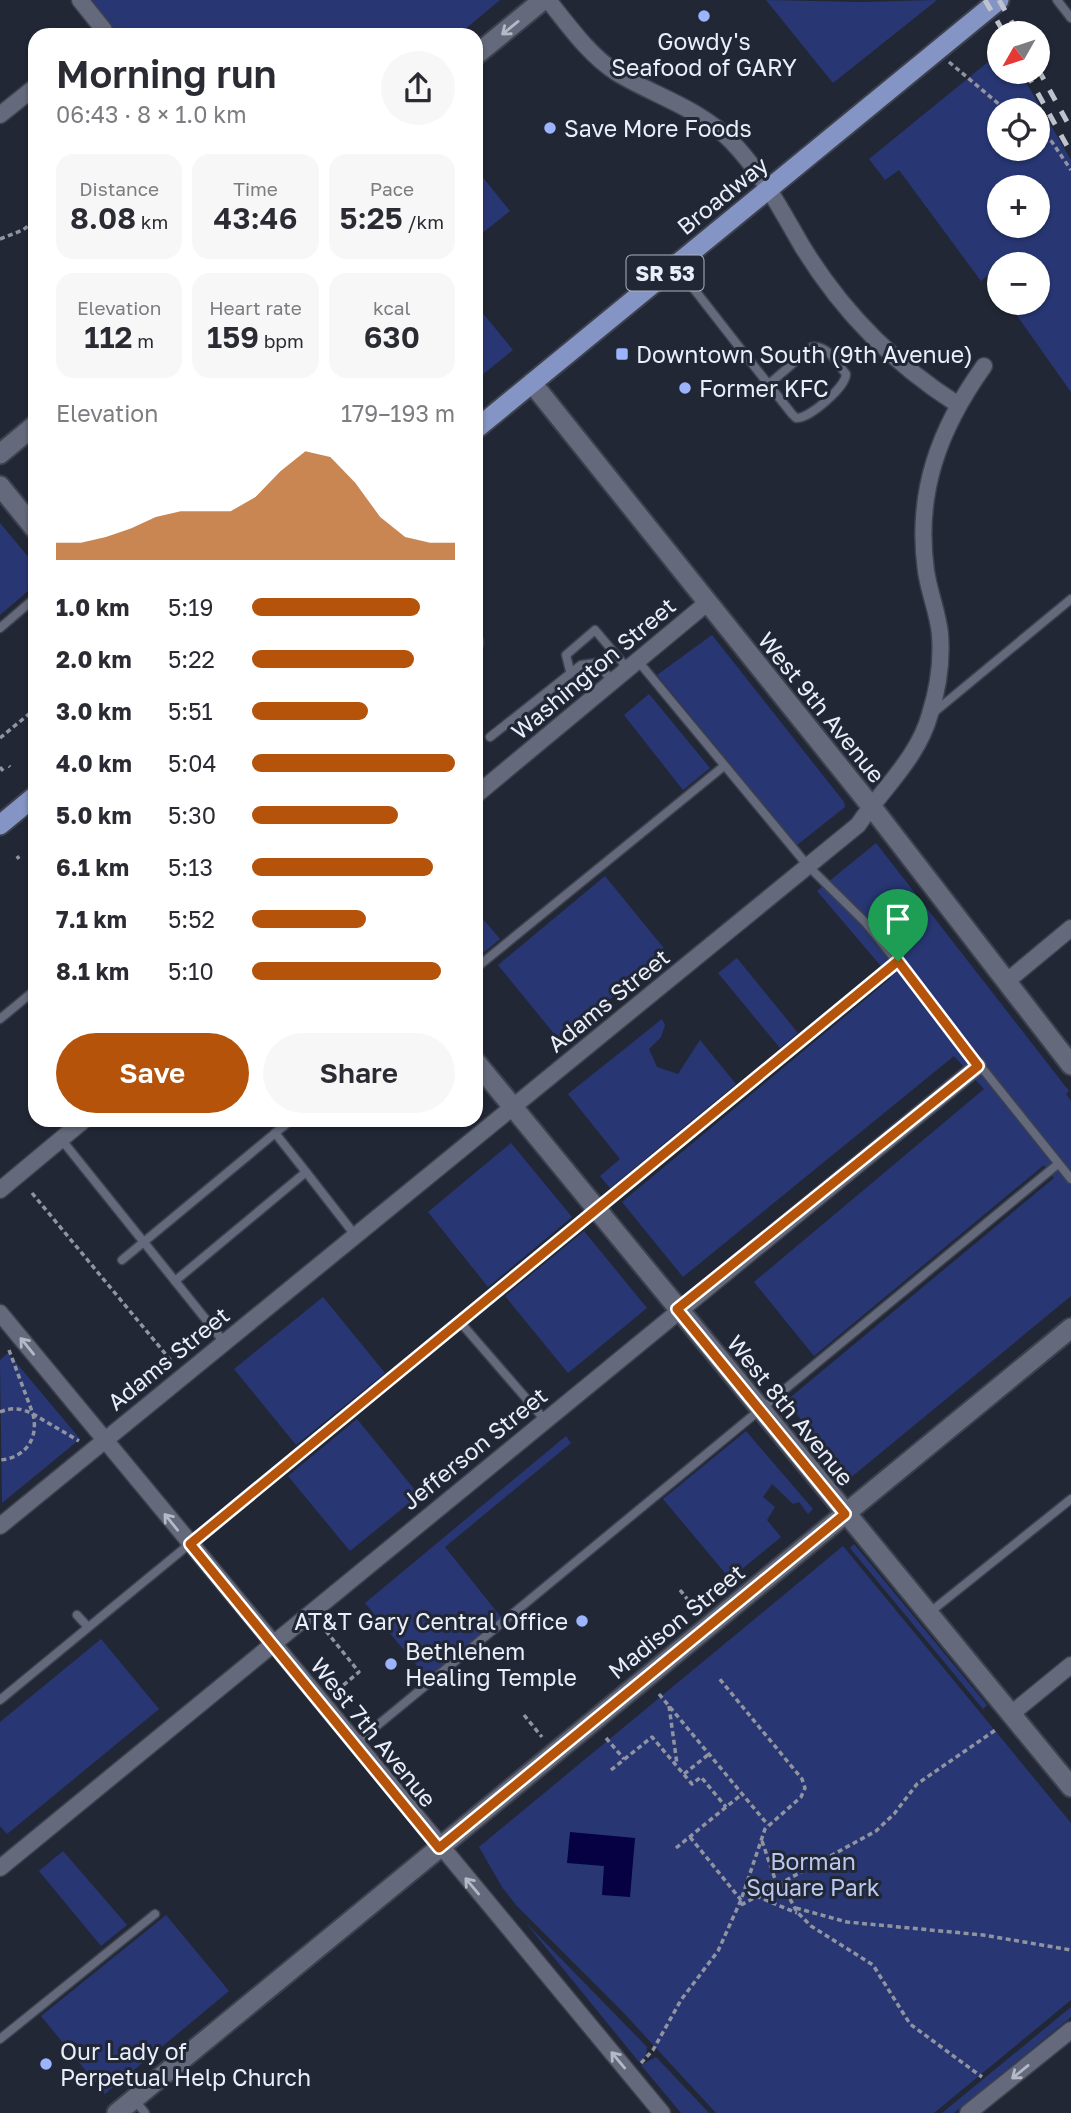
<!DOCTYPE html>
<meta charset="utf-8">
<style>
body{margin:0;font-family:"Golos Text",sans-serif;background:#f7f7f7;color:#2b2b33;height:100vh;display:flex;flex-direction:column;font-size:26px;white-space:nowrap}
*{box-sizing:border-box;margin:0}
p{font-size:23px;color:#7c7c81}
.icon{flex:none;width:38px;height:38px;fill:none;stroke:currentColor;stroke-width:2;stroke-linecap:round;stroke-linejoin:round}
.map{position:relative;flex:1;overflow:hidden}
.sheet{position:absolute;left:28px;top:28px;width:455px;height:1099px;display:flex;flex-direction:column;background:#fff;border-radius:21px;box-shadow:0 2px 5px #0004}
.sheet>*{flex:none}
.needle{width:46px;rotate:231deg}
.tools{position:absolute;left:987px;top:21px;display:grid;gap:14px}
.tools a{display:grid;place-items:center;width:63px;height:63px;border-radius:50%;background:#fff;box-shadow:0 2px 5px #0004;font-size:35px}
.pin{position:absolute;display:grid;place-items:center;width:60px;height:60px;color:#fff;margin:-72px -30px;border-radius:50% 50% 50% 0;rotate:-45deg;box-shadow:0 0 7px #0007}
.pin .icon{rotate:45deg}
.round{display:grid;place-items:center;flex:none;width:74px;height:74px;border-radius:37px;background:#f7f7f7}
.head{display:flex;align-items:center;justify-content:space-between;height:119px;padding:0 28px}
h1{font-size:38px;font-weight:600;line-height:52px}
.stats{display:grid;grid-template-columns:repeat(3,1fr);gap:10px;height:119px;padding:7px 28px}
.stats div{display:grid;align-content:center;border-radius:18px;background:#f7f7f7;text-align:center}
.stats b{font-size:30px;font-weight:600}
.stats small{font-size:19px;font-weight:400}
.stats p{font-size:19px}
.chart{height:196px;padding:14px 28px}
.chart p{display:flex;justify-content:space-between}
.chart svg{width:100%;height:126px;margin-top:7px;fill:#b45309;opacity:.7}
.action{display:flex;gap:14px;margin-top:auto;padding:14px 28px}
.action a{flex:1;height:80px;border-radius:42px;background:#b45309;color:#fff;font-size:28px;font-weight:600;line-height:80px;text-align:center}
.action a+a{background:#f7f7f7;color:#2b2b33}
ul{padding:0 28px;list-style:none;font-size:23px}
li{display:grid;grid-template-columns:112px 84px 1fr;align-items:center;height:52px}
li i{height:18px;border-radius:9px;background:#b45309}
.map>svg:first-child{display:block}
.green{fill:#283774;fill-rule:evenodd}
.water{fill:#050142}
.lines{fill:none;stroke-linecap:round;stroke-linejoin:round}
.service-casing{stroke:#3c414d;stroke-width:11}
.minor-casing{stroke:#3c414d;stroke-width:19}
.tertiary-casing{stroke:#3c414d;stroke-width:23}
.primary-casing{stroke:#3c414d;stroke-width:23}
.path{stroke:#9094a0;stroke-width:3.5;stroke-dasharray:5 3.5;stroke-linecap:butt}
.service{stroke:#646a7c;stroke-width:8}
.minor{stroke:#646a7c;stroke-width:16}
.tertiary{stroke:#646a7c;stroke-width:19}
.primary{stroke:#8495c5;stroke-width:19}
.rail{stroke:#bfc3ce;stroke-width:5;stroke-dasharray:12 12;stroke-linecap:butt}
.oneway{stroke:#b4b9c6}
.route-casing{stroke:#fff;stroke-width:14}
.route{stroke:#b45309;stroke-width:9}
.poi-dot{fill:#9cb4fd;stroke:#222736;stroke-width:2.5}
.labels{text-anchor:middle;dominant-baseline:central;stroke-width:6;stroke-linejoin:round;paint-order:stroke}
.shield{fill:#222736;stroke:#aeb2be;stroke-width:2}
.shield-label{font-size:21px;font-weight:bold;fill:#eaeef8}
.poi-label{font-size:23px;fill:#eaeef8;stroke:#222736;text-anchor:start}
.street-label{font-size:23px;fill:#eaeef8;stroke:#222736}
.park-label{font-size:23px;fill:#bac8f0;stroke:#222736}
</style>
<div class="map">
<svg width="1071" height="2113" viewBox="0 0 1071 2113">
<rect width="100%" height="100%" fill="#222736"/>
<g class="green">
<polygon points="90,0 500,0 458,35 117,35"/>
<polygon points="766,0 861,2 937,0 833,83"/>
<path d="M999,53v19h21l51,88v232l-63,-89h30v-39h-39v27l-11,-16 -7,6 -82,-111 -14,10 -16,-21zM999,110h39v39h-39zM999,187h39v39h-39z"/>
<polygon points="476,169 510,211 476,238"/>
<polygon points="476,305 513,350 476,380"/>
<polygon points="0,523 35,565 35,585 0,615"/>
<polygon points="712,635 844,802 845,807 797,845 657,675"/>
<polygon points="649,694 710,768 683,790 624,715"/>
<polygon points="876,843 1069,1091 1066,1094 1071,1101 1071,1296 849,1479 786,1401 1054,1178 1044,1165 814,1356 754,1282 984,1089 954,1056 683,1277 622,1202 891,978 817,891"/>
<polygon points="605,876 667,952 560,1041 498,965"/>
<polygon points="476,911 500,939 476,959"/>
<polygon points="737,958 798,1033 780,1048 718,973"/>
<polygon points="662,1019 665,1025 661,1037 649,1049 657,1067 678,1074 700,1040 736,1084 610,1188 600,1176 620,1159 568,1094"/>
<polygon points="511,1143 572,1217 488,1287 428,1212"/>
<polygon points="584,1231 647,1308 568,1373 505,1296"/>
<polygon points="323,1297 385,1373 296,1445 234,1369"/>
<polygon points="8,1353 80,1439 2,1503 0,1360"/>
<polygon points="357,1419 419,1495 350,1551 288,1476"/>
<polygon points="746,1431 813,1509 808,1514 799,1502 793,1504 772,1484 763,1497 775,1507 767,1520 781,1537 730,1579 663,1499"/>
<polygon points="566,1436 571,1443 445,1547 501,1617 427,1678 365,1603"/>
<polygon points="854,1544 987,1705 983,1709 850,1548"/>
<polygon points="843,1546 1071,1823 1071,2000 934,2113 716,2113 621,2010 516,1905 502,1887 479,1847"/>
<polygon points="101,1639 159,1709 7,1834 0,1826 0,1722"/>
<polygon points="63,1851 127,1925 101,1946 39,1871"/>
<polygon points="166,1915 229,1991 105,2094 41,2016"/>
<polygon points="526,1923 647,2047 646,2056 639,2062"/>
<polygon points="1071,2007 1071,2017 954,2113 942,2113"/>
<polygon points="656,2057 709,2113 681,2113 641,2065"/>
</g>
<polygon class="water" points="570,1832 635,1838 630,1897 602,1895 604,1866 567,1863"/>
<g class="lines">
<g class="service-casing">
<g id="service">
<polyline points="1057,0 1071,18"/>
<path d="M676,266c38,49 77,99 116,148l4,4c13,1 50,-31 50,-44 -9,-11 -19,-30 -34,-27l-43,37"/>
<polyline points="0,628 35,598"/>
<polyline points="476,630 479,643 476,655"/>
<polyline points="638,661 808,866 866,923 1071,1179"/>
<polyline points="570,671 566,655 595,630 628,669"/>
<polyline points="932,714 1071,599"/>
<polyline points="490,737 581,665 596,663 613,681"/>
<polyline points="476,968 724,766"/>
<polyline points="0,1019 35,990"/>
<polyline points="275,1133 306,1172"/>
<polyline points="61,1139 224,1342"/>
<polyline points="122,1260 291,1120"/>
<polyline points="175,1281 306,1172 355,1235"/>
<polyline points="460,1322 544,1419"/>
<polyline points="929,1613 1071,1499"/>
<polyline points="77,1615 88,1627"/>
<polyline points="0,1700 898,961"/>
<polyline points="356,1743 1058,1164"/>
<polyline points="0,2039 155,1914"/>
<polyline points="134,2099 145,2113"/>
</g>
</g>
<g class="minor-casing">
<g id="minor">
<polyline points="80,0 104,30 98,35"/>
<path d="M548,0c21,26 41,55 69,73 38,23 82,35 114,68 31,32 49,67 71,105 39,64 92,118 155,158"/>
<polyline points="0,115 35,87"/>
<polyline points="476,795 707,603"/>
<polyline points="1006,982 1071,928"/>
<polyline points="0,1190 84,1120"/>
<polyline points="0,1313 662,2113"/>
<path d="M0,1526l858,-701c25,-37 60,-67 72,-111 8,-25 12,-54 10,-80 -2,-21 -11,-42 -14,-63 -11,-78 13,-142 58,-205"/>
<polyline points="1011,1714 1071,1665"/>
<polyline points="0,1868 978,1066"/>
<polyline points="968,2113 1071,2030"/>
</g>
</g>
<g class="tertiary-casing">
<g id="tertiary">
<polyline points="476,55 543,0"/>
<polyline points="532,383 871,806 1071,1065"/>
<polyline points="0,454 35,425"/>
<polyline points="0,486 35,529"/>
<polyline points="476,1062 1071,1787"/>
<polyline points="117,2113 1071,1328"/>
</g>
</g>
<g class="primary-casing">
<g id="primary">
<polyline points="476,429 999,0"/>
<polyline points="0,825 35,796"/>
</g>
</g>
<g class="path">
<polyline points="949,62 1006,110"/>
<polyline points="1038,129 1052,142 1071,170"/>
<polyline points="0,239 23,230 35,220"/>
<polyline points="0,738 35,709"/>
<polyline points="9,766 10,767"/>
<polyline points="0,767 4,772"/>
<polyline points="17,856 19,859"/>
<polyline points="32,1193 173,1363"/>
<polyline points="9,1350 33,1414 79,1441"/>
<path d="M0,1412c12,-5 21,-4 33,2 6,25 -8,44 -33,46"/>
<polyline points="680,1590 696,1610"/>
<polyline points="326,1631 359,1672 340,1688"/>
<polyline points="659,1694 768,1825"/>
<polyline points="669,1706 677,1764"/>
<polyline points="524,1715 542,1737"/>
<polyline points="606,1738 624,1759"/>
<polyline points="611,1770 652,1737 692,1784 701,1777 726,1807"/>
<polyline points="684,1774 709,1754"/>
<polyline points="690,1837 741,1900"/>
<polyline points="762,1841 777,1885"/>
<polyline points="676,1848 742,1794"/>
<polyline points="782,1884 797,1912 811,1926 873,1965 910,2024 982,2077"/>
<polyline points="756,1896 797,1913"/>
<polyline points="741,1905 876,1831 894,1814 917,1784 997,1729"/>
<polyline points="796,1908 847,1922 983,1935 1071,1950"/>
<polyline points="641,2063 653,2050 681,2000 718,1951 741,1900 765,1829 801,1797 805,1788 802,1779 718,1677"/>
</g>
<use href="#service" class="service"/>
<use href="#minor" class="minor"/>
<use href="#tertiary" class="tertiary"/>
<use href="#primary" class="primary"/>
<g class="rail">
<polyline points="985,0 1004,33"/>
<polyline points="999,0 1018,33"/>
<polyline points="1038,69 1071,129"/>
<polyline points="1026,72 1071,153"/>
</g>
</g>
<defs><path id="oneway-shaft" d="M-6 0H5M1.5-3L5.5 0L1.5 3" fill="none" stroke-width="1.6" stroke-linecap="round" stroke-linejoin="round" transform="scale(1.75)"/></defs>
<g class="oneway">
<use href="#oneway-shaft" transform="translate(510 28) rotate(141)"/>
<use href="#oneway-shaft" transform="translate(27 1346) rotate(-129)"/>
<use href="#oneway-shaft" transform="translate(171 1522) rotate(-129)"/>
<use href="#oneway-shaft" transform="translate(472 1886) rotate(-130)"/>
<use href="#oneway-shaft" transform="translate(618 2060) rotate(-130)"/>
<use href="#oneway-shaft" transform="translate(1020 2072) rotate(141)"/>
</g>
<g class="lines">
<g class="route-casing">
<polygon id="route" points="898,961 978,1066 677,1309 845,1514 439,1848 190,1544"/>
</g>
<use href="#route" class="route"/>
</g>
<g class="poi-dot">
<circle cx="704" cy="16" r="7"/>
<circle cx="550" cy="128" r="7"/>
<rect x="615" y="347" width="14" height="14" rx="3.5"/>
<circle cx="685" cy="388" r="7"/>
<circle cx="582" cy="1621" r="7"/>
<circle cx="391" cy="1664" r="7"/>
<circle cx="46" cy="2064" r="7"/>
</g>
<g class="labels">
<rect class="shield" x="626.5" y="255.5" width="77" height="35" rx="5"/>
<g class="shield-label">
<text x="665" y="273">SR 53</text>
</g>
<g class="poi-label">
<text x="704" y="41" text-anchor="middle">Gowdy's<tspan x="704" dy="26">Seafood of GARY</tspan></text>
<text x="564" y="128">Save More Foods</text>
<text x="636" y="354">Downtown South (9th Avenue)</text>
<text x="699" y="388">Former KFC</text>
<text x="568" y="1621" text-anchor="end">AT&amp;T Gary Central Office</text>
<text x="405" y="1651">Bethlehem<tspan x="405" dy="26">Healing Temple</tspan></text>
<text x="60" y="2051">Our Lady of<tspan x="60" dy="26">Perpetual Help Church</tspan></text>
</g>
<g class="street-label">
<text transform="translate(722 195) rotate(-39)">Broadway</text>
<text transform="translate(593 668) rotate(-40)">Washington Street</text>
<text transform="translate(822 707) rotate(51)">West 9th Avenue</text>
<text transform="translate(608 1000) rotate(-39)">Adams Street</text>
<text transform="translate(168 1358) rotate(-39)">Adams Street</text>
<text transform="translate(791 1410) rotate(51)">West 8th Avenue</text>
<text transform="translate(474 1448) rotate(-39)">Jefferson Street</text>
<text transform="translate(676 1621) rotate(-39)">Madison Street</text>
<text transform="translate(374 1732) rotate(51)">West 7th Avenue</text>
</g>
<g class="park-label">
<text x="813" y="1861">Borman<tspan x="813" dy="26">Square Park</tspan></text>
</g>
</g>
</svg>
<div class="tools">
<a><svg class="needle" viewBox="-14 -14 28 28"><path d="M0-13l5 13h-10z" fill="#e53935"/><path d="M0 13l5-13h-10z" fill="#7c7c81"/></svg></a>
<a><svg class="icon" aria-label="locate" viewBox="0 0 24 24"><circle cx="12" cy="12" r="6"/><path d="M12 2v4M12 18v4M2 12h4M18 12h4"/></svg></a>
<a>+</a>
<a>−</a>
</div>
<div class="pin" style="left:898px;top:961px;background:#1e9e55"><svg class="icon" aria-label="arrive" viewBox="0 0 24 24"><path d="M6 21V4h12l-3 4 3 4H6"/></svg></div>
<section class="sheet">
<div class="head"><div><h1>Morning run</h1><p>06:43 · 8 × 1.0 km</p></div><a class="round"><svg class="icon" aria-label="share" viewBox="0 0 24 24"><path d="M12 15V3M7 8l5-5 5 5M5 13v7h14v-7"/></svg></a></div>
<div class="stats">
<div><p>Distance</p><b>8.08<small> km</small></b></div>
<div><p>Time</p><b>43:46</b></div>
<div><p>Pace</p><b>5:25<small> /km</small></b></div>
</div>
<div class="stats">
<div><p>Elevation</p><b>112<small> m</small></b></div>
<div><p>Heart rate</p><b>159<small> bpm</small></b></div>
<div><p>kcal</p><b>630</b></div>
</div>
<div class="chart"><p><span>Elevation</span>179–193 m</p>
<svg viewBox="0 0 160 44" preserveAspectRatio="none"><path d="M0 44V38L10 38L20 36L30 33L40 29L50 27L60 27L70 27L80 22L90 13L100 6L110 8L120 17L130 29L140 36L150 38L160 38V44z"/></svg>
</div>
<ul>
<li><b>1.0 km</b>5:19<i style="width:83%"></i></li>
<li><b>2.0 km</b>5:22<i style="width:80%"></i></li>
<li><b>3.0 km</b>5:51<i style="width:57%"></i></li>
<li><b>4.0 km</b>5:04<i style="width:100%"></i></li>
<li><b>5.0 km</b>5:30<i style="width:72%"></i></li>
<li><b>6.1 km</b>5:13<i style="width:89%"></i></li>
<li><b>7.1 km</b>5:52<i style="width:56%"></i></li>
<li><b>8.1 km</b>5:10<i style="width:93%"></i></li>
</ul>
<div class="action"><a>Save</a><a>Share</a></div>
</section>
</div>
